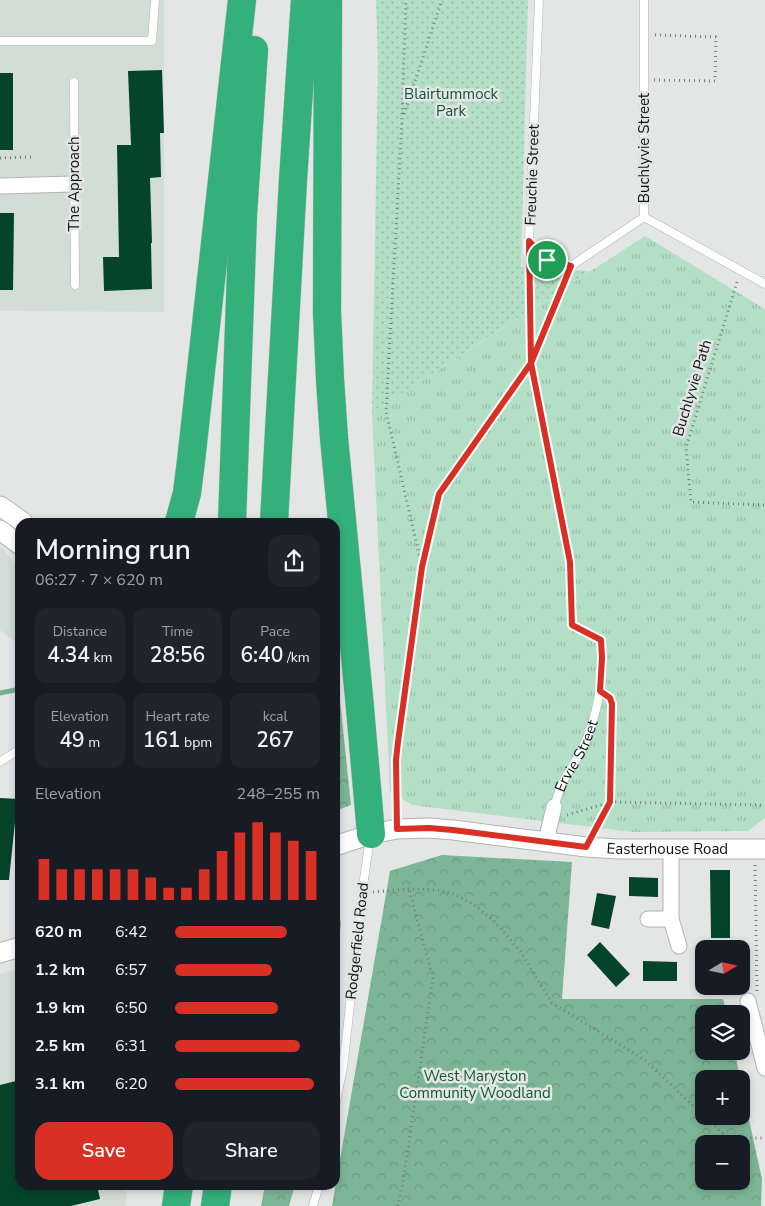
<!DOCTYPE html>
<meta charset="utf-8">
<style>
body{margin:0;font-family:"Nunito Sans",sans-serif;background:#20242c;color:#f1f3f6;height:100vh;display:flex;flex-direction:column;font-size:19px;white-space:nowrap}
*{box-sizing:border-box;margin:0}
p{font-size:16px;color:#9ea1a6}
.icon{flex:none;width:28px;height:28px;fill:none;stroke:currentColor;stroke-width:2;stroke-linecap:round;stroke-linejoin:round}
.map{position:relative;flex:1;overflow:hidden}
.details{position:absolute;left:15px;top:518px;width:325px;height:672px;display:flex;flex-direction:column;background:#171b24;border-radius:15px;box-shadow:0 2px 8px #0003}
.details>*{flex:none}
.needle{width:32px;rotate:80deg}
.buttons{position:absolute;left:695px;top:940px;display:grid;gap:10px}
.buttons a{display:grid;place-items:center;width:55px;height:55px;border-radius:10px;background:#171b24;box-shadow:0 2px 8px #0003;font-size:25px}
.pin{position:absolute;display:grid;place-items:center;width:42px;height:42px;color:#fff;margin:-21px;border:2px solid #fff;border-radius:50%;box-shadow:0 1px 5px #0007}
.round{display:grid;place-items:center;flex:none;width:52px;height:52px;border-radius:15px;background:#20242c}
.head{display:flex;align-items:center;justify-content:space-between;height:85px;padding:0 20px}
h1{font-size:28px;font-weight:600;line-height:38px}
.figures{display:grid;grid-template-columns:repeat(3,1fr);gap:8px;height:85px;padding:5px 20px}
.figures div{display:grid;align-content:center;border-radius:12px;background:#20242c;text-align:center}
.figures b{font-size:21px;font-weight:600}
.figures small{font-size:14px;font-weight:400}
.figures p{font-size:14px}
.chart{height:140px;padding:10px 20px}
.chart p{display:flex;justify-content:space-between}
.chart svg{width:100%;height:90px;margin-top:5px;stroke:#d93025;stroke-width:6}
.primary-button{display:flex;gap:10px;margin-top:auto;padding:10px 20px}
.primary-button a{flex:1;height:58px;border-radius:15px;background:#d93025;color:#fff;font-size:20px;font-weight:600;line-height:58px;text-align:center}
.primary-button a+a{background:#20242c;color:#f1f3f6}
ul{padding:0 20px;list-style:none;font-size:16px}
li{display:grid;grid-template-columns:80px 60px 1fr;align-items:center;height:38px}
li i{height:12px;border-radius:6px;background:#d93025}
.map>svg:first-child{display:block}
.built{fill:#d3ddd7}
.grass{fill:url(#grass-tufts)}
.forest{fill:url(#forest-crowns);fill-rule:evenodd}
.park{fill:url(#park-dots)}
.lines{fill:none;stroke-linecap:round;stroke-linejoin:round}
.stream{stroke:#76ae90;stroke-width:5}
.building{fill:#05442b}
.service-casing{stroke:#b1b4b3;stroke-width:9}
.minor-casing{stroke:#b1b4b3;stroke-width:17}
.tertiary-casing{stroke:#b1b4b3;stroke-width:21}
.motorway-casing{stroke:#c1c1c1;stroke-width:29}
.path{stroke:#797b7b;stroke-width:3;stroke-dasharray:1 4;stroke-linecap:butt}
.service{stroke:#fff;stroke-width:8}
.minor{stroke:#fff;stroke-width:15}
.tertiary{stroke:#fff;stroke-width:19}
.motorway{stroke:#34b07a;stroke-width:28}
.route-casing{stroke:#fff;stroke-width:10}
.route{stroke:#d93025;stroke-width:6}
.labels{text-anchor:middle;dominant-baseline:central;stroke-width:5;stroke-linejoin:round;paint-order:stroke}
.park-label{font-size:15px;fill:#105638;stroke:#e3e6e5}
.street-label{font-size:15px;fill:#0f1010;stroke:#e3e6e5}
</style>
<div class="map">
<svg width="765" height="1206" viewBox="0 0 765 1206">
<defs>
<pattern id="grass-tufts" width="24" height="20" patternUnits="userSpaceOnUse" patternTransform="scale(1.25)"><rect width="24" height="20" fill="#b3dfc6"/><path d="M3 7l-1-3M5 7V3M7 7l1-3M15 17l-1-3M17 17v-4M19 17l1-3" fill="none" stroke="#99bea9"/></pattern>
<pattern id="forest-crowns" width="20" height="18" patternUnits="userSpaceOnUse" patternTransform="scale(1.25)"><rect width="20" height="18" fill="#7db697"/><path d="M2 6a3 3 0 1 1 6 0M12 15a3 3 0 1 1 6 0" fill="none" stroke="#6b9b81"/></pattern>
<pattern id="park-dots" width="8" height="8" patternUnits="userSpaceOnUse" patternTransform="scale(1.25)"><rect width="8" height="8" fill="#b3dfc6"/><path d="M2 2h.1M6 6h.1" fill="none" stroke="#99bea9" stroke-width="1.8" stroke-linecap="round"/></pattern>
</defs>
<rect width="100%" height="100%" fill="#e3e6e5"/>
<g class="built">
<polygon points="0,0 164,0 164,312 0,311"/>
<polygon points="0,546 3,549 20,570 20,646 0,630"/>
<polygon points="20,969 20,1185 127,1185 125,1206 0,1206 0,974"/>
</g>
<polygon class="grass" points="645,236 765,309 765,818 748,831 632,832 412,805 390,791 372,413"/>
<g class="forest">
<polygon points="335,653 351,805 335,811"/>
<path d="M442,855l130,7 -10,137h161l4,15h-23v37h31l5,28h-36v37h37v-33l21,96 -1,27h-429l58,-335zM704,1144h37v37h-37z"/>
<polygon points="335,897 341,923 335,970"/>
<polygon points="265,1185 295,1185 289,1206 261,1206"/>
</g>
<polygon class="park" points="376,0 528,0 521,267 590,271 372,413 378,63"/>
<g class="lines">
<polyline class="stream" points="0,693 20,689"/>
</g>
<g class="building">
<polygon points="162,70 164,133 160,133 161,177 150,178 152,243 151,243 152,289 104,291 103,257 119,257 117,145 131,145 128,71"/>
<rect x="0" y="73" width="13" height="77"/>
<polygon points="0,213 14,213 13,290 0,290"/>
<polygon points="0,798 20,799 20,823 15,822 9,880 0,880"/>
<polygon points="710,870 730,870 730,938 711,938"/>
<polygon points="629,877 658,878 658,897 629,896"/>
<polygon points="597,893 616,896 609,929 591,925"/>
<polygon points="600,942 630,974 616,987 587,955"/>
<polygon points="643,961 677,962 677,981 643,981"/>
<polygon points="20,1080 20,1185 97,1185 100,1199 71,1206 0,1206 0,1085"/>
</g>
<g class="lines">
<g class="service-casing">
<g id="service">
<polyline points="539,0 529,241 547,261 571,266 644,217"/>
<polyline points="644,0 644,217 765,284"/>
<polyline points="0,41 152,41 155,0"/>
<polyline points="74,82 75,285"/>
<polyline points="0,762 20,749"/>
<path id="s1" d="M554,807c3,-10 6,-20 11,-29 7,-11 14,-22 19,-33 15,-34 20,-69 17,-105"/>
<polyline points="335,1106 343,1068 363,886 370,838"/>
<polyline points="313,1206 319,1185"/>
</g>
</g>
<g class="minor-casing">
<g id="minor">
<polyline points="0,186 74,184"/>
<polyline points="546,841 554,807"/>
<polyline points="671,849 671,919 679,946"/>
<polyline points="648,919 671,919"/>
<polyline points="748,1001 765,1068"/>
</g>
</g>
<g class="tertiary-casing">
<g id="tertiary">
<polyline points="0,506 9,512 23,522"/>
<polyline points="0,530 20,545"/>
<path id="s2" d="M335,846l36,-12 26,-5 32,-1 24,2 133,17 32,2h147"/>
<polyline points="0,953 20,947"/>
</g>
</g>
<g class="motorway-casing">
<g id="motorway">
<polyline points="328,0 327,312 330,379 334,438 359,697 371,834"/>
<polyline points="179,522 187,493 191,461 242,0"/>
<polyline points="232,522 243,215 254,50"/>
<polyline points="274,522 293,180 305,0"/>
<polyline points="176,1206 179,1185"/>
<polyline points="215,1206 218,1185"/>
</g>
</g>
<g class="path">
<polyline points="654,80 715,81 716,37 655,35"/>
<polyline points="404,114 442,0"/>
<polyline points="0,158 33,157"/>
<polyline points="529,259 531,363 570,562 572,625 593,636"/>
<polyline points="737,282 686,447 691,502 765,505"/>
<polyline points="423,564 439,494 531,363 567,276"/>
<polyline points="396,813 396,760 398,742 422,567 386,412 402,120 406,0"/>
<polyline points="567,815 611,802 765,805"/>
<polyline points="595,831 611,802 612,704 610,699"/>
<polyline points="755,865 757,991"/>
<polyline points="373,892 409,889 436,890 454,894 473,904 493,920 520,951 552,1003 645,1060 704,1116"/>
<polyline points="704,1116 728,1138 765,1138"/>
<polyline points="398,1206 403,1182 433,978 409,889"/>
</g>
<use href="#service" class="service"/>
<use href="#minor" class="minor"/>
<use href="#tertiary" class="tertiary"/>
<use href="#motorway" class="motorway"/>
</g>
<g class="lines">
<g class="route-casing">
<polyline id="route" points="547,260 571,266 531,363 439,494 422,567 398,742 396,760 397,829 429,828 453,830 586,847 610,802 612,704 610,698 600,691 602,658 601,640 572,625 570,562 531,363 529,241 547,260"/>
</g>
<use href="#route" class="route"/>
</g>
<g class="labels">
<g class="park-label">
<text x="451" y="94">Blairtummock<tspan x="451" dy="17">Park</tspan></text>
<text x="475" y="1076">West Maryston<tspan x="475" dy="17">Community Woodland</tspan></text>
</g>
<g class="street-label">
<text transform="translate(644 148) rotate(-90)">Buchlyvie Street</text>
<text transform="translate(532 175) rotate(-88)">Freuchie Street</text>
<text transform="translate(74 184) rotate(-90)">The Approach</text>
<text transform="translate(692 388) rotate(-73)">Buchlyvie Path</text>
<text stroke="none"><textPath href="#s1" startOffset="56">Ervie Street</textPath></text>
<text stroke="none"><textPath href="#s2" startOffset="336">Easterhouse Road</textPath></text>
<text transform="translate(357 941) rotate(-84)">Rodgerfield Road</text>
</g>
</g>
</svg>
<div class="buttons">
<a><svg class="needle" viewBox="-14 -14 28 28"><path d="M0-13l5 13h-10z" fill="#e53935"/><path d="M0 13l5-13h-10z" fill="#9ea1a6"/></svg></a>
<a><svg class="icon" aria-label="layers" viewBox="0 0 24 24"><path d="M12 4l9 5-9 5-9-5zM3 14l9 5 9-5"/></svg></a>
<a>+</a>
<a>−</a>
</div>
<div class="pin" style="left:547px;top:260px;background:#1e9e55"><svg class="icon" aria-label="arrive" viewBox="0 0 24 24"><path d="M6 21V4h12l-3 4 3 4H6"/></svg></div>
<section class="details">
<div class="head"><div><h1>Morning run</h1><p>06:27 · 7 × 620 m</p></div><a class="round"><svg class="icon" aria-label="share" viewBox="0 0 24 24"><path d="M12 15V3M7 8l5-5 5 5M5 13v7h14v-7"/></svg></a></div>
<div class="figures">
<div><p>Distance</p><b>4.34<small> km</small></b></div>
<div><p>Time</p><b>28:56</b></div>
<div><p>Pace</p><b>6:40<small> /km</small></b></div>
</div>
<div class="figures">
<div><p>Elevation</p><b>49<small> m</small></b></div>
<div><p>Heart rate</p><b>161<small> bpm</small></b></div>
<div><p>kcal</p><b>267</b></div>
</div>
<div class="chart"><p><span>Elevation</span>248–255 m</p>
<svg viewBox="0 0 160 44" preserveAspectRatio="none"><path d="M5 44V24M15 44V29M25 44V29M35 44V29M45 44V29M55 44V29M65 44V33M75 44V38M85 44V38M95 44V29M105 44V20M115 44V11M125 44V6M135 44V11M145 44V15M155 44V20"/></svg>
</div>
<ul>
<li><b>620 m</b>6:42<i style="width:77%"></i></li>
<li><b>1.2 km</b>6:57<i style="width:67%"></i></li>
<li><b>1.9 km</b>6:50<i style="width:71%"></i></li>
<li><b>2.5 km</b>6:31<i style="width:86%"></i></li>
<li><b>3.1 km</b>6:20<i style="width:96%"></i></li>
</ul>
<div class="primary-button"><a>Save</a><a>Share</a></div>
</section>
</div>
